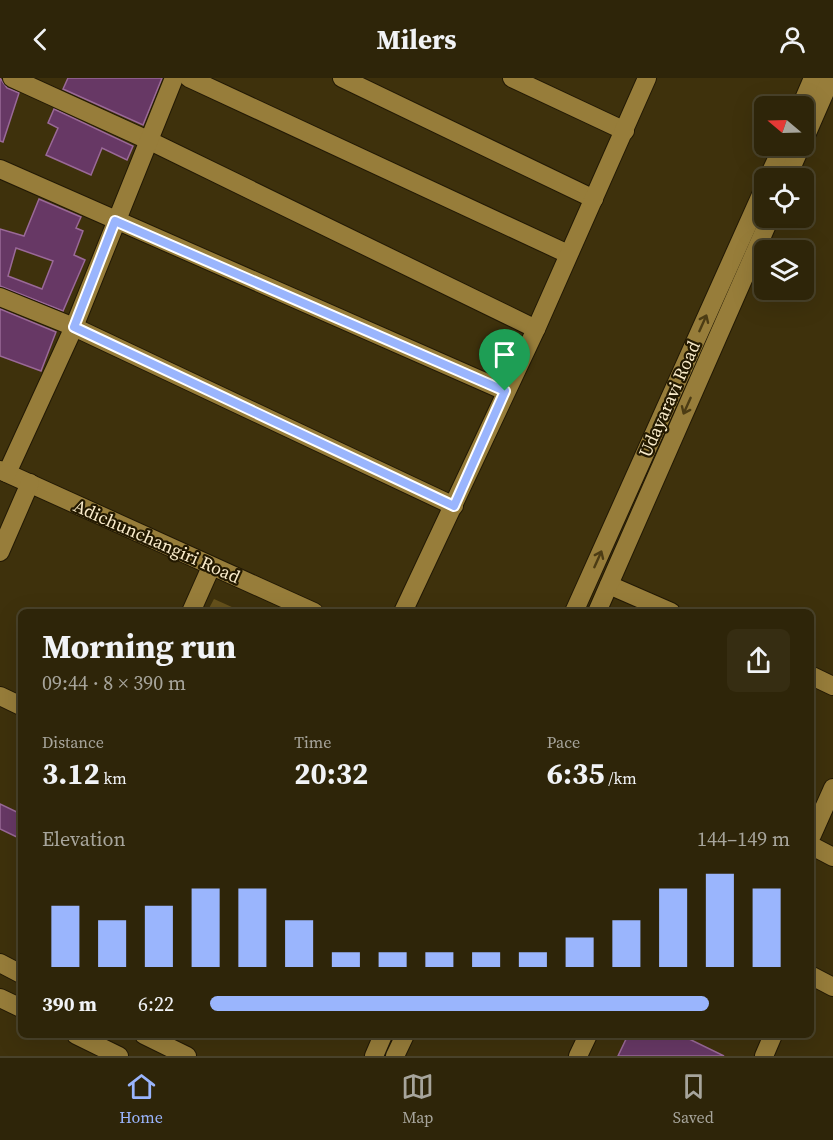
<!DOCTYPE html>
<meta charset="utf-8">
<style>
body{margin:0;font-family:"Source Serif 4",serif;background:#362d12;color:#f1f3f6;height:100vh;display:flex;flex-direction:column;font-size:22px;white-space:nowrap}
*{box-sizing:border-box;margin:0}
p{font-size:20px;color:#a7a59c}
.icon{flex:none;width:33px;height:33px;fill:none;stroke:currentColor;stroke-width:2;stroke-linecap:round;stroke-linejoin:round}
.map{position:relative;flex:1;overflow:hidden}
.panel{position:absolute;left:18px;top:531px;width:796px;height:429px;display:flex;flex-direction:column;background:#2e2509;border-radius:9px;box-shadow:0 6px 24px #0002,0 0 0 2px #49422a}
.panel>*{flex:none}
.needle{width:39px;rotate:289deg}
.controls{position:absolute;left:754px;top:18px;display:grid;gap:12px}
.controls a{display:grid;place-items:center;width:60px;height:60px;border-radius:9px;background:#2e2509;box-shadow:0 6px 24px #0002,0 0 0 2px #49422a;font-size:30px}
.pin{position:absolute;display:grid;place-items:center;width:51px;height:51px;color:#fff;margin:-62px -26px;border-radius:50% 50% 50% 0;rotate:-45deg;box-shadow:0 0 6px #0007}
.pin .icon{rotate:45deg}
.round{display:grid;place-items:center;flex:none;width:63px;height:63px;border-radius:9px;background:#362d12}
.head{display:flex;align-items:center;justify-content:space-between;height:102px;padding:0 24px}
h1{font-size:33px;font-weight:700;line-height:45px}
.figures{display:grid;grid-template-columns:repeat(3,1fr);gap:9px;height:102px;padding:6px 24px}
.figures div{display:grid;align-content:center}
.figures b{font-size:30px;font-weight:700}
.figures small{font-size:16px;font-weight:400}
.figures p{font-size:16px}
.chart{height:168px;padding:12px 24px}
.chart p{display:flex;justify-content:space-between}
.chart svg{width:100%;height:108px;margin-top:6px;stroke:#9ab5fd;stroke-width:6}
ul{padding:0 24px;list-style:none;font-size:20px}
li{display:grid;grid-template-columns:96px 72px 1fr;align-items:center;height:45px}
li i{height:15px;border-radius:8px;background:#9ab5fd}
header{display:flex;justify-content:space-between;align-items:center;height:78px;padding:0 24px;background:#2e2509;font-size:27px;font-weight:700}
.tab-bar{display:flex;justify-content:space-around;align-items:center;height:84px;border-top:2px solid #49422a;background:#2e2509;font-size:16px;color:#a7a59c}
.tab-bar a{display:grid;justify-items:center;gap:3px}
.tab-bar .selected{color:#9ab5fd}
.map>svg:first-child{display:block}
.green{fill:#65511b}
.building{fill:#673865;stroke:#9a6998;stroke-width:1.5;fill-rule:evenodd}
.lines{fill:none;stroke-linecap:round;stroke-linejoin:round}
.minor-casing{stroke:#221905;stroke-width:20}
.minor{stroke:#977d3a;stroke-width:18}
.oneway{stroke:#4c3c14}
.route-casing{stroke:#fff;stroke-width:12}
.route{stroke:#9ab5fd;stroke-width:8}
.labels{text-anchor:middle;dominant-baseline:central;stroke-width:4.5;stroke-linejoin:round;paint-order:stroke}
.street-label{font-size:18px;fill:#f9ebca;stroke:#231900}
</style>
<header><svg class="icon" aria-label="back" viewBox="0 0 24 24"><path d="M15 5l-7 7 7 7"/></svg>Milers<svg class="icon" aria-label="person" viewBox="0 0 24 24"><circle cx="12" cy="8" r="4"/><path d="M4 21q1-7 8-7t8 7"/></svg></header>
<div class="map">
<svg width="833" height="978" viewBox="0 0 833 978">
<rect width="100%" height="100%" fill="#3e310c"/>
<polygon class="green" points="214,521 243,534 207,534"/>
<g class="building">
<polygon points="0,0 7,10 19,15 3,64 0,63"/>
<polygon points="68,0 162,0 143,47 63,11"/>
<polygon points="54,31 133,68 127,82 102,70 91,97 46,77 58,50 48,45"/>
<path d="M39,121l42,18 -5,11 7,3 -9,24 11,5 -22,51 -63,-25v-57l24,7zM16,170l37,13 -11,28 -34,-13z"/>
<polygon points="0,231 56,254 41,293 0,278"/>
<polygon points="0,726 21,736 21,761 0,751"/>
<polygon points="628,957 681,957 724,978 618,978"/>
</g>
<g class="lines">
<g class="minor-casing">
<g id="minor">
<polyline points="12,0 150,63 536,251"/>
<polyline points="189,0 568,176"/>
<polyline points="342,0 594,121"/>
<polyline points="512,0 625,53"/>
<polyline points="801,28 813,0"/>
<polyline points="804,62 831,0"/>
<polyline points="0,91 505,313"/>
<polyline points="768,100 783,68"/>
<polyline points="787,100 801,68"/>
<polyline points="0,219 74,249 454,428"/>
<polyline points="0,392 314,534"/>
<polyline points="7,395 74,249 174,0"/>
<polyline points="0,474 30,405"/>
<polyline points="609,507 671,534"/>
<polyline points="191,534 211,489"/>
<polyline points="403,534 536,251 647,0"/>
<polyline points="574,534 765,108"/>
<polyline points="597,534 770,140"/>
<polyline points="812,598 833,608"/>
<polyline points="0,618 21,628"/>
<polyline points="812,757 833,710"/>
<polyline points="812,768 833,779"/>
<polyline points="0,885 21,896"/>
<polyline points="812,898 833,909"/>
<polyline points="0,920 21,930"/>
<polyline points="76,957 119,978"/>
<polyline points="144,957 187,978"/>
<polyline points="374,978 383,957"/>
<polyline points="395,978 405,957"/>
<polyline points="578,978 588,957"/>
<polyline points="764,978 773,957"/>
</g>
</g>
<use href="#minor" class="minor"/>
</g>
<defs><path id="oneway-shaft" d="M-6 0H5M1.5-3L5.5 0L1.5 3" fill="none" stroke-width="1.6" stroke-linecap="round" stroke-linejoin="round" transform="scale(1.5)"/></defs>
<g class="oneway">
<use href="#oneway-shaft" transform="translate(703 245) rotate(-66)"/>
<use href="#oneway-shaft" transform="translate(687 328) rotate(114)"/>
<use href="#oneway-shaft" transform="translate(598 481) rotate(-66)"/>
</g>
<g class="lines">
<g class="route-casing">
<polygon id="route" points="115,143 505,313 454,428 74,249"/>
</g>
<use href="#route" class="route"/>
</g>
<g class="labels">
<g class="street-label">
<text transform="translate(669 321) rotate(-66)">Udayaravi Road</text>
<text transform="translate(157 463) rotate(24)">Adichunchangiri Road</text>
</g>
</g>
</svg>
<div class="controls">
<a><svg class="needle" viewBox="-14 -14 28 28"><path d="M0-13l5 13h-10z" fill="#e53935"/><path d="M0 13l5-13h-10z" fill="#a7a59c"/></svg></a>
<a><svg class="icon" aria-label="locate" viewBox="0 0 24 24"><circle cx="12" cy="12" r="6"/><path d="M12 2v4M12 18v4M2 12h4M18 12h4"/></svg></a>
<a><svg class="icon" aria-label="layers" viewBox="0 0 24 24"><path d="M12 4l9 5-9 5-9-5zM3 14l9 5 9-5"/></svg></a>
</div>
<div class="pin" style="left:505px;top:313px;background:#1e9e55"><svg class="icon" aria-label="arrive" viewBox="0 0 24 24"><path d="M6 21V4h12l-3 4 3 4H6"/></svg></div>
<section class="panel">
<div class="head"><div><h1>Morning run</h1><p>09:44 · 8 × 390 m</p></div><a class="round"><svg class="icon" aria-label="share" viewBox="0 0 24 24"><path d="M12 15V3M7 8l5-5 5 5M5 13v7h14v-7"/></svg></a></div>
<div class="figures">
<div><p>Distance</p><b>3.12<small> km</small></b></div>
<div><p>Time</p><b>20:32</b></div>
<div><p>Pace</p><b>6:35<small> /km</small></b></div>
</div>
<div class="chart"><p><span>Elevation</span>144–149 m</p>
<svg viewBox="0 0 160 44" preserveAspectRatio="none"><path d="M5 44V19M15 44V25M25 44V19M35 44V12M45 44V12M55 44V25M65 44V38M75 44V38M85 44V38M95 44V38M105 44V38M115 44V32M125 44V25M135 44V12M145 44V6M155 44V12"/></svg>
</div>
<ul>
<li><b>390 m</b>6:22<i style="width:86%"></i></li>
</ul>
</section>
</div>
<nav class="tab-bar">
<a class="selected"><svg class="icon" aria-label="home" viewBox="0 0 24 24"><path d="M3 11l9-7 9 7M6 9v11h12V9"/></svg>Home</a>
<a><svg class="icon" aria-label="map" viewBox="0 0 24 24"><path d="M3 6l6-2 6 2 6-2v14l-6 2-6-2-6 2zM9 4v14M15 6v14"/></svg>Map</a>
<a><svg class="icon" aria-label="saved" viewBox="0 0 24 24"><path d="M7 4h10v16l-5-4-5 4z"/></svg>Saved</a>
</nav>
